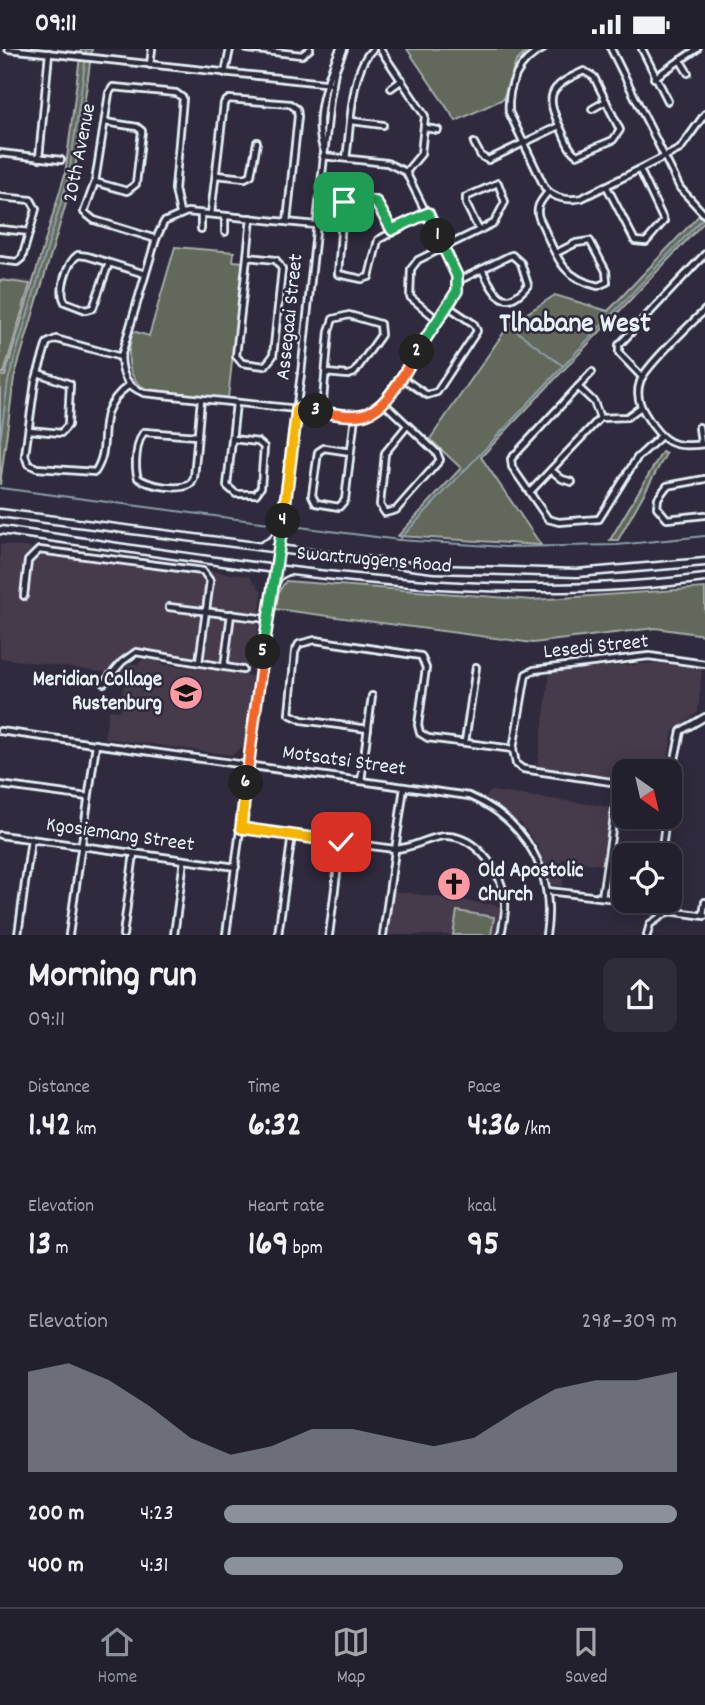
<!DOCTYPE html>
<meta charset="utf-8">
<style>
body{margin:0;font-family:Dekko,sans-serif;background:#2f2d3a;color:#f1f3f6;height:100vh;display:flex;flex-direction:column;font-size:26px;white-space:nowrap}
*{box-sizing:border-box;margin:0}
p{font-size:23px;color:#a3a3aa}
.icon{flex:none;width:38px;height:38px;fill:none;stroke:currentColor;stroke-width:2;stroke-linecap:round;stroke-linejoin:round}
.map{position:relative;height:886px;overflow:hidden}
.side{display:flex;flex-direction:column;background:#23202e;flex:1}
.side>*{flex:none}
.needle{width:46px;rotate:146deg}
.buttons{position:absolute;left:612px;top:710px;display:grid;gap:14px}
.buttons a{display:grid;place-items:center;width:70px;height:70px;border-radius:14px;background:#23202e;box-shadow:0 4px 18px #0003,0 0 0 2px #403e4a;font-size:35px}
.pin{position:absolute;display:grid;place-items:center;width:60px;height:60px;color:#fff;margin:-30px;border-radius:14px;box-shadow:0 4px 10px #0006}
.km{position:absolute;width:35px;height:35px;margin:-18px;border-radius:50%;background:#222;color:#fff;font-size:19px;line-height:35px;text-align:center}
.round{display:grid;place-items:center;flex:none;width:74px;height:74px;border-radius:14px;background:#2f2d3a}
.head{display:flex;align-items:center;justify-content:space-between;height:119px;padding:0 28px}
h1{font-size:38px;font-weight:700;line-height:52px}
.stats{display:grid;grid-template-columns:repeat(3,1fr);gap:10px;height:119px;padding:7px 28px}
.stats div{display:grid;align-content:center}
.stats b{font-size:35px;font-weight:700}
.stats small{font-size:19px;font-weight:400}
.stats p{font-size:19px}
.chart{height:196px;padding:14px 28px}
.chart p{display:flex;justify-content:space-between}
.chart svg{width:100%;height:126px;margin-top:7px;fill:#8c9099;opacity:.7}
ul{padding:0 28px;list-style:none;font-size:23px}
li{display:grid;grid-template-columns:112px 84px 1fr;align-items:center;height:52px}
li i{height:18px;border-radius:9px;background:#8c9099}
.status{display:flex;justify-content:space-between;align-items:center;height:49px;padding:0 35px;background:#23202e;direction:ltr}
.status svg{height:19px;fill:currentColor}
.menu{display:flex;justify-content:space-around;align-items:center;height:98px;border-top:2px solid #403e4a;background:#23202e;font-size:19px;color:#a3a3aa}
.menu a{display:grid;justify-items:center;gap:4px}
.menu .active{color:#8c9099}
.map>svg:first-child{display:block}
.built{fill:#443b4b}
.green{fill:#62675a;stroke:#a5aca9;stroke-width:2}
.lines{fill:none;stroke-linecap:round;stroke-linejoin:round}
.stream{stroke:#8b9eaa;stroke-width:2}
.minor-casing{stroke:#e8f1f8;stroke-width:10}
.major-casing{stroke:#e8f1f8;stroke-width:11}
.minor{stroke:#2f2a3d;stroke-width:4.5}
.major{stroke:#2f2a3d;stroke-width:6}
.split-1-casing{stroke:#fff;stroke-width:14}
.split-2-casing{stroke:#fff;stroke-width:14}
.split-3-casing{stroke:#fff;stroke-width:14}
.split-4-casing{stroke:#fff;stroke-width:14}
.split-5-casing{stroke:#fff;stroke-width:14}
.split-6-casing{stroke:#fff;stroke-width:14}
.split-7-casing{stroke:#fff;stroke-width:14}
.split-1{stroke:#22a559;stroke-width:9}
.split-2{stroke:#22a559;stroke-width:9}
.split-3{stroke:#f0652b;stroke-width:9}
.split-4{stroke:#f5b400;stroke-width:9}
.split-5{stroke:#22a559;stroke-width:9}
.split-6{stroke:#f0652b;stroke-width:9}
.split-7{stroke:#f5b400;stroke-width:9}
.labels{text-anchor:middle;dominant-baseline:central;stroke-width:5;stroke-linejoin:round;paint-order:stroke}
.street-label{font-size:21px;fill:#e8f1f8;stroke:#2f2a3d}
.poi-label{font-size:21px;font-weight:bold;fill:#e8f1f8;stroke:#2f2a3d;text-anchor:end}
.district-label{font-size:28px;font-weight:bold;fill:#e8f1f8;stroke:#2f2a3d}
</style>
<div class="status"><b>09:11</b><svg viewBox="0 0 49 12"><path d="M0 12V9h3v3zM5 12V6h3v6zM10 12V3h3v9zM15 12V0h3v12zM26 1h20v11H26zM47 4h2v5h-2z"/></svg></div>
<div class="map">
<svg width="705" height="886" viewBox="0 0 705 886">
<rect width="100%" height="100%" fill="#2f2a3d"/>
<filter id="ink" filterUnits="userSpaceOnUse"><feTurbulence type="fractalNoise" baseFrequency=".0143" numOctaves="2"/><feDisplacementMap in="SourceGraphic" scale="14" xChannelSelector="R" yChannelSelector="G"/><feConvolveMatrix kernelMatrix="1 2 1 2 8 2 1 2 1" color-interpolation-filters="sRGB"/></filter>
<g filter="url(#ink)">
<g class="built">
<polygon points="0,229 33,232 5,327 0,326"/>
<polygon points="0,495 249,527 262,543 253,617 128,601 124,626 0,609"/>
<polygon points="146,608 157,610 162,615 252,627 244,696 232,706 104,689 109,661 120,662 127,614 138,615"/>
<polygon points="655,614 702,620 698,663 673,682 665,723 625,723 625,729 537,718 550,622"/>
<polygon points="491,742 611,758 603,816 562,810 563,837 551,836 538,797 521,775 485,749"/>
<polygon points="394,842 500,857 496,886 388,886"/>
</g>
<g class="green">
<polygon points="81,0 92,0 74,128 14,329 0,436 0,326 5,327 65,125"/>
<polygon points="407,0 529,0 516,13 503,50 456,72"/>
<polygon points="705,160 705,172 481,408 541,496 398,487 461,419 430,390 509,276 555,246 608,262"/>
<path d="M175,198l59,5 -1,9 10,1 -15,136c-53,-5 -117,9 -95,-67l16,5z"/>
<polygon points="0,231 30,235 4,324 0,324"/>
<polygon points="662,403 666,405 618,491 610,491"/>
<polygon points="286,532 533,551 705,539 705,586 655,579 533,594 275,560 277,545"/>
<polygon points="457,862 494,868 491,886 453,886"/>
</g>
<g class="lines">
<g class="stream">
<polyline points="86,3 86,0"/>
<polyline points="511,278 563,317"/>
<polyline points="0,393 8,332 69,126 85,14"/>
<polyline points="0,439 399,491 505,498 617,496 705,487"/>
<polyline points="399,491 701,171"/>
</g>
<g class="minor-casing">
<g id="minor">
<polyline points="8,0 333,35"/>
<polyline points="247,0 302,6 310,0"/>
<polyline points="380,0 425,67 421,105 406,123"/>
<path d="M543,0c-24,11 -36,36 -34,63l36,76c9,11 24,13 37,10l98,-49 25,-35"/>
<polyline points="611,0 680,139 705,166"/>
<polyline points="642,0 668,52"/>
<polyline points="680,11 688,24"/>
<polyline points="150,16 152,0"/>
<path d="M584,22l10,6 26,53 -7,10 -36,15c-8,-5 -11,-15 -15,-24 -18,-36 -14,-44 22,-60z"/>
<polyline points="225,24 230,0"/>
<polyline points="654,29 697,0"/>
<polyline points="391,39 402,31"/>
<polyline points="592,60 606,52"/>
<polyline points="352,72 383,76"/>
<polyline points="425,79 438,81"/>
<polyline points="474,94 481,107 488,111 559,77"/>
<path d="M324,102c-12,-32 3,-73 16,-102"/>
<polyline points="0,104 61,111"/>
<polyline points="39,109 49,4"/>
<path d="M346,109c5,-29 4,-89 27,-109"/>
<polyline points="216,126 245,129 251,126 257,93"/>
<polyline points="95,133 127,142 136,135 142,82 137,78 105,73"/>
<polyline points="607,138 635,192 646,193 664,172 640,121"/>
<path d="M548,143c-7,9 -13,15 -9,26 17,34 19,59 59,68l9,-4 -1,-11 -16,-30 -14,2 -20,10"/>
<polyline points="0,148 31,151 36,160 22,209 17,213 0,211"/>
<polyline points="211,165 224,54 229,50 290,55 297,60 298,67 287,173"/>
<path d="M316,176l-129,-13 -23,10 -8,17 -35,118c1,18 5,29 23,36l211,22 15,-3 13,-10 69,-100 5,-11v-15l-51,-104 -19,-9 -64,-7"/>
<polyline points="0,180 30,183"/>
<polyline points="201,180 201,165"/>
<polyline points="392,181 376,153 347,150 343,157 338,225 362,230 369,228 378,191 427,164"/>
<polyline points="225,183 225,167"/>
<polyline points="156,190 94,171 84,163 95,133 109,44 113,38 176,44 183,49 175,140 180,164"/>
<polyline points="247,208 236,307 242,314 265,317 273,307 282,220 276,211 247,208 251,169"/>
<path d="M109,214l-16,45 -7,2 -21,-8c-7,-11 2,-40 13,-47l9,1 58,18"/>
<path d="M458,232l51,-25 3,-1 9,8 7,22c-24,29 -34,8 -46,-16"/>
<path d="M705,261c-14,14 -60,56 -65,72 -6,17 4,31 13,44 15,21 28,21 52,18"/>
<polyline points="439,272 410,248 411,220 418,211 494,174 505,153 498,134 466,148 466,155 479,181"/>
<path d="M121,308l-65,-18 -9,4 -12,39 -10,73 3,9 9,4 58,4c20,-30 -6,-57 34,-87"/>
<polyline points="592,323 511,410 512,418 548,470 559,473 599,470 637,409 661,387"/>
<polyline points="401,328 427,346 437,343 477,282 474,275 449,258"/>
<polyline points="642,328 619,304 619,296 705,205"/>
<polyline points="578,338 594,353 600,369"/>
<polyline points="383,353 437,404 440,411 396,461 385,464 380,456 385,404 407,377"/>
<polyline points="322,363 329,282 333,270 349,266 380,275 381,286 354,324 348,326 326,324"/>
<polyline points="699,378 701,395"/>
<polyline points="29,381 61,384 68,376 70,335 38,324"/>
<path d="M197,387l-53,-4c-8,10 -10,35 -6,46 12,8 41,13 53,6l3,-6 7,-79"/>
<polyline points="233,390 258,393 264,398 261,438 256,445 236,445 227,437 236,354"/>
<polyline points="351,403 324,399 318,403 312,446 316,454 339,458 345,451 355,367"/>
<polyline points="551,421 562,430 572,433"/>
<polyline points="705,430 667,437 658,449 657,458 667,470 705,466"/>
<polyline points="530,443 600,369 627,368 641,358"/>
<polyline points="24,547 28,512 39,501 203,522 210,532 199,613"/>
<polyline points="169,558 267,570"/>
<polyline points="224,618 231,565"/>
<polyline points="104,634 122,613 136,603 243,621"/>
<polyline points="368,680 302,671 289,665 295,603 299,595 315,591 421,607 426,619 418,676 420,684 428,689 513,700"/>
<path d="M0,682l469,65c58,25 87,78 77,139"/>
<polyline points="465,693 476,618"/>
<polyline points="361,732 372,647"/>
<polyline points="670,734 681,682 705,668"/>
<polyline points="625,735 523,720 516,715 513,700 526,625 534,621 649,607 705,615"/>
<polyline points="0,736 88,748"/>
<path d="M241,779l153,21c20,0 37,-14 53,-13 31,1 56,38 58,66 1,11 -2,22 -4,33"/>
<polyline points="0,786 236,818"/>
<polyline points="661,807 666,768"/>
<polyline points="548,842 625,851"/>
<polyline points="602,848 619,734"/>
<polyline points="703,866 705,853"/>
<polyline points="18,886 31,790"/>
<polyline points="69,886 96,695"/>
<polyline points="123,886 134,804"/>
<polyline points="174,886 184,811"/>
<polyline points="226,886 301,325 330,50 335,22 344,0"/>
<polyline points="278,886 292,786"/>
<polyline points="329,886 341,793"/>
<polyline points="383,886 404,738"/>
<polyline points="647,886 650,875 669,862 705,867"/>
</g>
</g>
<g class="major-casing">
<g id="major">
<polyline points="0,464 434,520 577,524 705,513"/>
<path d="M0,481c234,32 469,79 705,48"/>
<polyline points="262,497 273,491 281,479"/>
<polyline points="272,538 280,526 286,523"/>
</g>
</g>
<use href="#minor" class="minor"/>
<use href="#major" class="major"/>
</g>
</g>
<g class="lines" filter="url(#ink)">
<g class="split-1-casing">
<polyline id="split-1" points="344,153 355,149 376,153 392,181 428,164 438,187"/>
</g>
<g class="split-2-casing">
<polyline id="split-2" points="417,303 457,242 457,227 438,187"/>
</g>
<g class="split-3-casing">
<path id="split-3" d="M316,362c14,2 30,6 44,4 27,-3 44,-43 57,-63"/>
</g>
<g class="split-4-casing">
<polyline id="split-4" points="283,472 297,360 316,362"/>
</g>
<g class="split-5-casing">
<polyline id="split-5" points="263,603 283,472"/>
</g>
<g class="split-6-casing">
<polyline id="split-6" points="246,734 263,603"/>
</g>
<g class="split-7-casing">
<polyline id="split-7" points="246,734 241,779 341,793"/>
</g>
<use href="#split-1" class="split-1"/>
<use href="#split-2" class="split-2"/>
<use href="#split-3" class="split-3"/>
<use href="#split-4" class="split-4"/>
<use href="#split-5" class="split-5"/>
<use href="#split-6" class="split-6"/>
<use href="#split-7" class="split-7"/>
</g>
<defs>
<g id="university-disc" transform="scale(1.75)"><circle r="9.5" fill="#ff9aa2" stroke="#2f2a3d"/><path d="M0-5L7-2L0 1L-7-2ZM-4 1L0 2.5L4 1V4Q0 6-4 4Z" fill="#111"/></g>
<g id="church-disc" transform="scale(1.75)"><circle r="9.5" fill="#ff9aa2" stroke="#2f2a3d"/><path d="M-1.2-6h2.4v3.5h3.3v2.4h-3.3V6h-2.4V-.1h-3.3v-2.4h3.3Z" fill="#111"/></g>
</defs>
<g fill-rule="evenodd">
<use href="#university-disc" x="186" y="644"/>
<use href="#church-disc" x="454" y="835"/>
</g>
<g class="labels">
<g class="street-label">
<text transform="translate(81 104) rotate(-79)">20th Avenue</text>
<text transform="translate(291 268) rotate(-84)">Assegaai Street</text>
<text transform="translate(374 512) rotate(5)">Swartruggens Road</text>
<text transform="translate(596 599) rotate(-6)">Lesedi Street</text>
<text transform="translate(344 713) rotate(8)">Motsatsi Street</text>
<text transform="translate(120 787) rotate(8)">Kgosiemang Street</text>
</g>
<g class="poi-label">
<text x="162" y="632">Meridian Collage<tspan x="162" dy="24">Rustenburg</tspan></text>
<text x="478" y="823" text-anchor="start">Old Apostolic<tspan x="478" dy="24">Church</tspan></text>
</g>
<g class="district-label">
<text x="575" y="277">Tlhabane West</text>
</g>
</g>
</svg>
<div class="buttons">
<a><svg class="needle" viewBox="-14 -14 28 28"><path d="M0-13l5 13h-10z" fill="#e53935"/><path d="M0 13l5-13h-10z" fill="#a3a3aa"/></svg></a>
<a><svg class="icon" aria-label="locate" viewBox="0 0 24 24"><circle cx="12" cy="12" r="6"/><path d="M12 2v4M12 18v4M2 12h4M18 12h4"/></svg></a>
</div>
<div class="pin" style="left:344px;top:153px;background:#1e9e55"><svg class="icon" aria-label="arrive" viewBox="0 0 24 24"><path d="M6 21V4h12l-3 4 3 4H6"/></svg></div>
<div class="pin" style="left:341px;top:793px;background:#d93025"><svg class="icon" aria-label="check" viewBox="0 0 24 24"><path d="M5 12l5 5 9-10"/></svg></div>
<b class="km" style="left:438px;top:187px">1</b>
<b class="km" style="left:417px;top:303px">2</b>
<b class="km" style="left:316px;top:362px">3</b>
<b class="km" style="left:283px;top:472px">4</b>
<b class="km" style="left:263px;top:603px">5</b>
<b class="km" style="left:246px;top:734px">6</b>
</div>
<section class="side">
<div class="head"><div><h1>Morning run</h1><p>09:11</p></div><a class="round"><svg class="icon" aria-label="share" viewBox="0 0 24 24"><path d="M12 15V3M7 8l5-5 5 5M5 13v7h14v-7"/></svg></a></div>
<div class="stats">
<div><p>Distance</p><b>1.42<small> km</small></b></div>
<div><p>Time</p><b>6:32</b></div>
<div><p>Pace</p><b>4:36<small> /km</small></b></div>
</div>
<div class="stats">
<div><p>Elevation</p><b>13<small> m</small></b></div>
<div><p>Heart rate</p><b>169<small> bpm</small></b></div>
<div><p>kcal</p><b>95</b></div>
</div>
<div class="chart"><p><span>Elevation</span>298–309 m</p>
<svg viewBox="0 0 160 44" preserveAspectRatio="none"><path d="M0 44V9L10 6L20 12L30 21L40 32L50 38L60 35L70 29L80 29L90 32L100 35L110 32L120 23L130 15L140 12L150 12L160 9V44z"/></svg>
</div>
<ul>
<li><b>200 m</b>4:23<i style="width:100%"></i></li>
<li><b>400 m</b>4:31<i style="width:88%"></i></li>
</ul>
</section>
<nav class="menu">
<a class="active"><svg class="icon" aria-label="home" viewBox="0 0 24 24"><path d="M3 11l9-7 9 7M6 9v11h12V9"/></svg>Home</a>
<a><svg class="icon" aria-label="map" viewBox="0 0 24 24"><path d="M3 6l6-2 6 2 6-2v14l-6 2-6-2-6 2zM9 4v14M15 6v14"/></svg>Map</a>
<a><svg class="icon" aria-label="saved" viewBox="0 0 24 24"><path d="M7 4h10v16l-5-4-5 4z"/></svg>Saved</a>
</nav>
